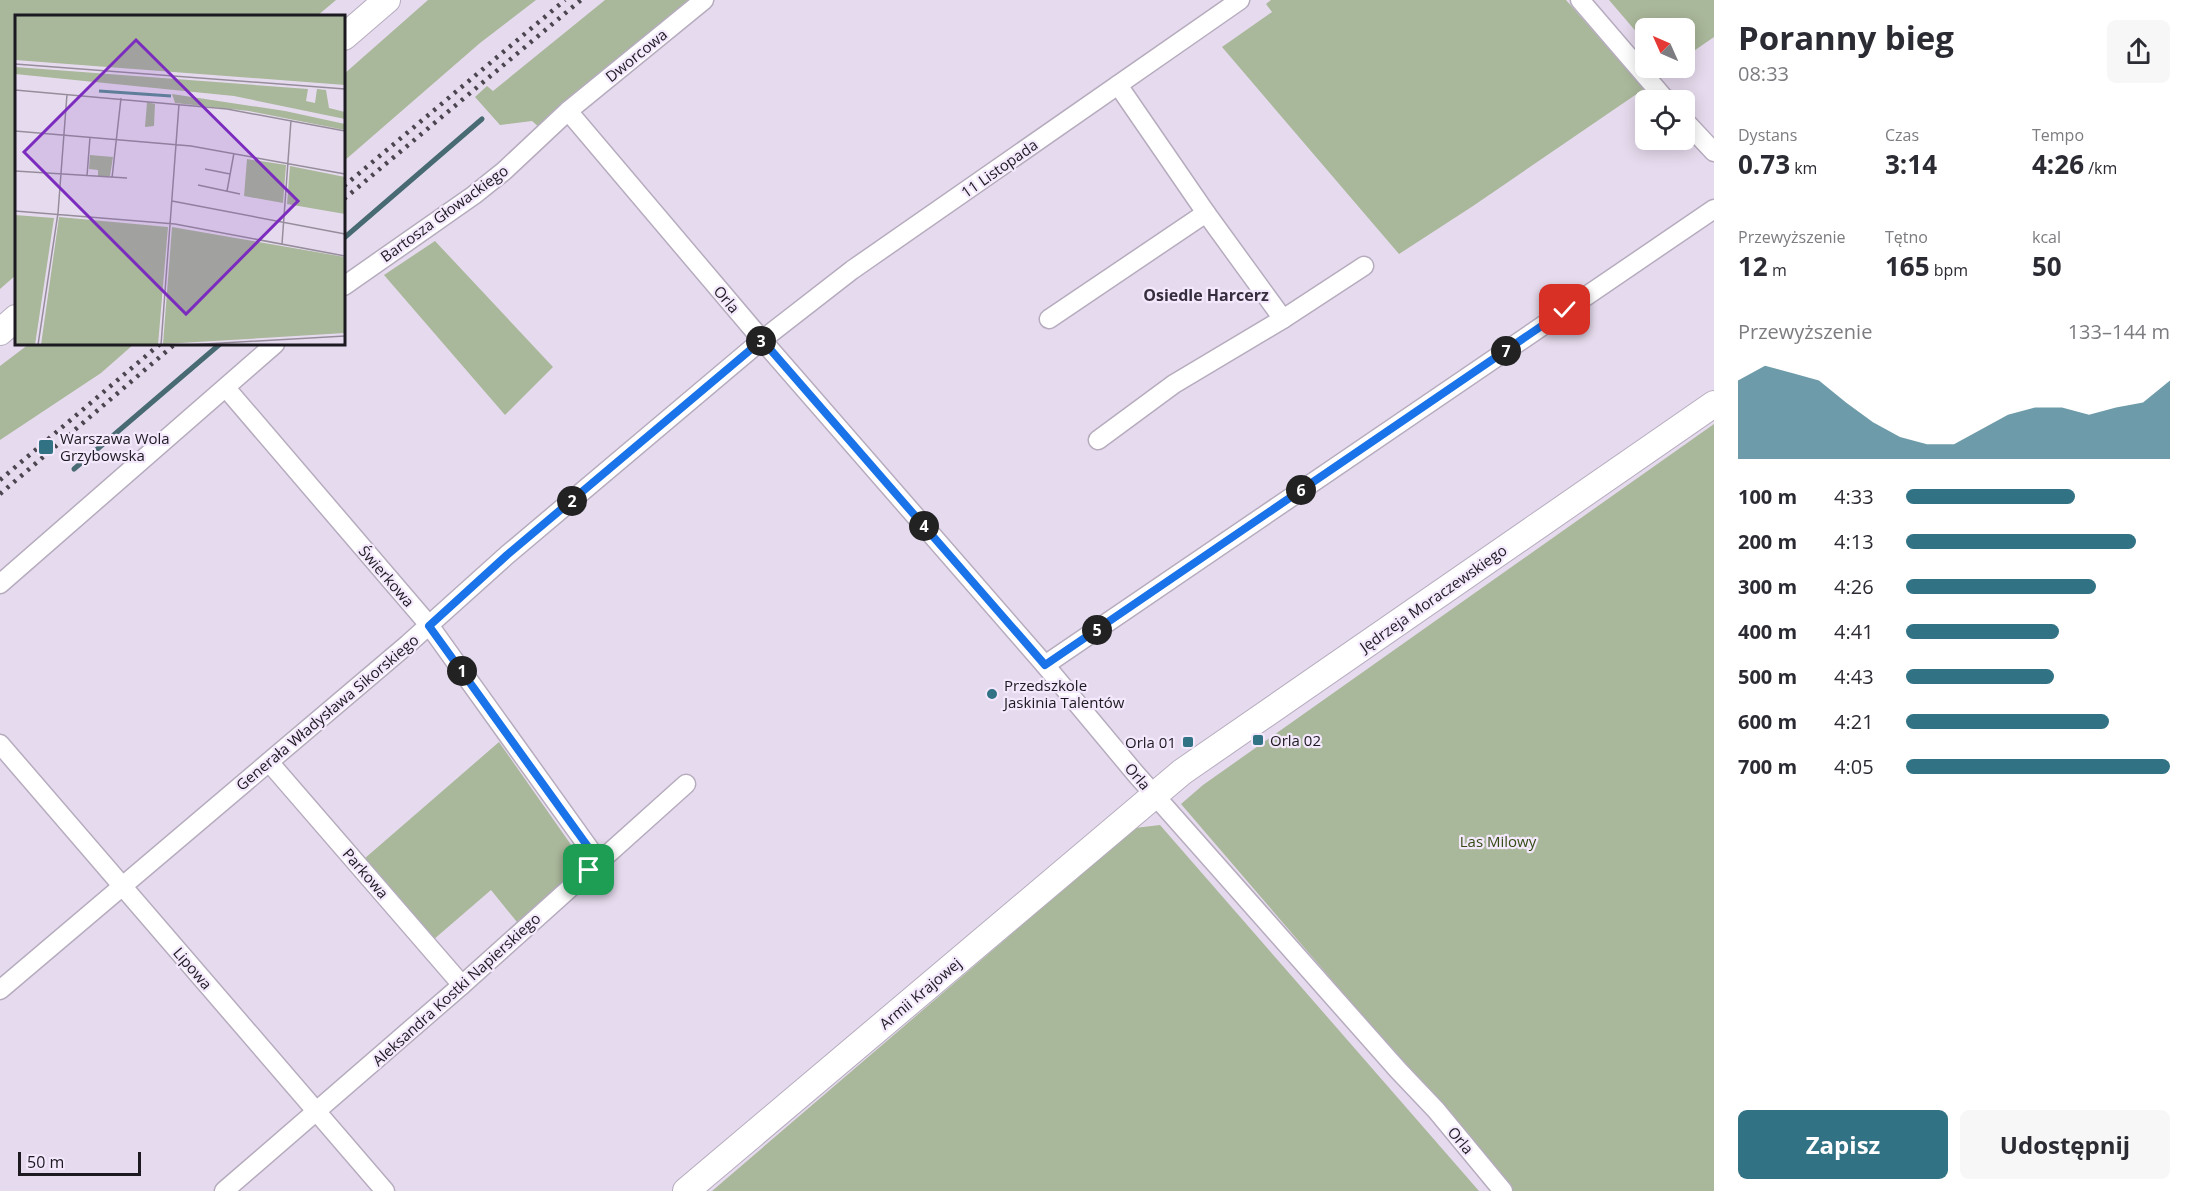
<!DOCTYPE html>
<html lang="pl">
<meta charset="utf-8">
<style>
body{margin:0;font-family:"Open Sans",sans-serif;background:#f7f7f7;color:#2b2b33;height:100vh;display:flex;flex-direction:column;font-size:22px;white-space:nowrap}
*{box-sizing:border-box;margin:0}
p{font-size:20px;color:#7c7c81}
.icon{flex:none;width:33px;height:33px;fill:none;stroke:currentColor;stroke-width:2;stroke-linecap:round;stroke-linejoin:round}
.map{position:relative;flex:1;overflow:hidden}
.drawer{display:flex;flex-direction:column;background:#fff;width:480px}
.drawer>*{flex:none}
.needle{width:39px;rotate:315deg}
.tools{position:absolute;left:1635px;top:18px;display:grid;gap:12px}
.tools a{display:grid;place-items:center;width:60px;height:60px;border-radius:9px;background:#fff;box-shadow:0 3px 15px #0003;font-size:30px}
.scale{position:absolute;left:18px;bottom:15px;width:123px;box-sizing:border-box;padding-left:6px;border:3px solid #1d1920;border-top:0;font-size:16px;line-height:21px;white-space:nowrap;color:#1d1920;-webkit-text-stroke:4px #f3e8fc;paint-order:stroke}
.pin{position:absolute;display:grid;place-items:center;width:51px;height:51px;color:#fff;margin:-26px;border-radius:12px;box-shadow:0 3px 9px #0006}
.km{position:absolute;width:30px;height:30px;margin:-15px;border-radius:50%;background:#222;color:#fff;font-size:16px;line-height:30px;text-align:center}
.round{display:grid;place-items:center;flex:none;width:63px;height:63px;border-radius:9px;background:#f7f7f7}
.headline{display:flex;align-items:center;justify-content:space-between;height:102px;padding:0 24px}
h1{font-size:33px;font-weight:700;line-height:45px}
.stats{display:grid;grid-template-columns:repeat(3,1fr);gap:9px;height:102px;padding:6px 24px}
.stats div{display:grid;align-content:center}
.stats b{font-size:26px;font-weight:700}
.stats small{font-size:16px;font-weight:400}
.stats p{font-size:16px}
.chart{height:168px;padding:12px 24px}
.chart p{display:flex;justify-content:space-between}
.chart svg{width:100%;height:108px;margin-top:6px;fill:#317285;opacity:.7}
.cta{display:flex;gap:12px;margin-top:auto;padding:12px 24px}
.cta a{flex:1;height:69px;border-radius:9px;background:#317285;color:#fff;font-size:24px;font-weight:700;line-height:69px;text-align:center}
.cta a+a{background:#f7f7f7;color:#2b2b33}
ul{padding:0 24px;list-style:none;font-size:20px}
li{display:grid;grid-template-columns:96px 72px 1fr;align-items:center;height:45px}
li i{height:15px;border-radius:8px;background:#317285}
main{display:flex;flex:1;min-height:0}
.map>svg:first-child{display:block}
.green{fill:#a9b79a}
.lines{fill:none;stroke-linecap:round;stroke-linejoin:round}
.stream{stroke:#486a72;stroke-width:5}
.street-casing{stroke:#b6acbe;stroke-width:21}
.secondary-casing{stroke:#b6acbe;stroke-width:28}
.street{stroke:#fff;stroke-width:18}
.secondary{stroke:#fff;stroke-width:26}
.rail{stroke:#4b454f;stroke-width:4.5;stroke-dasharray:3 6;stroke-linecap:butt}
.route-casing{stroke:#fff;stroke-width:12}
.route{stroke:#1a73e8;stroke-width:8}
.poi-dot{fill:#317285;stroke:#f3e8fc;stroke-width:2}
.labels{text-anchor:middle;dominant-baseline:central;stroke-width:4.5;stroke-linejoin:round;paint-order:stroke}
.street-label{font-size:15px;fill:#1d1920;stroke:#f3e8fc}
.poi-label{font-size:15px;fill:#1d1920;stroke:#f3e8fc;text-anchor:start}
.park-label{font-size:15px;fill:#354c15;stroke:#f3e8fc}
.neighbourhood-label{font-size:16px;font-weight:bold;fill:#362e3c;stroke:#f3e8fc}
.inset-river{fill:none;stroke:#5b8c95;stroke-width:3}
.inset-road{fill:none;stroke:#968d9c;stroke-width:1.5}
.view{fill:#7b2cbf;fill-opacity:0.15;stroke:#7b2cbf;stroke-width:3}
.inset-edge{fill:none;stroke:#1d1920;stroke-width:3}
</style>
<main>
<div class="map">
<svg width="1714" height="1191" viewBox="0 0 1714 1191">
<rect width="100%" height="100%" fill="#e6dbee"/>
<g class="green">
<polygon points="0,0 336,0 317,16 16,16 16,275 0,289"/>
<polygon points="428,0 536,0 480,43 344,161 344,74"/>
<polygon points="605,0 693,0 540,128 532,121 500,125 475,97 487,86 493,91"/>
<polygon points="1271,0 1566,0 1644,89 1473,206 1399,254 1222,47 1272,12 1266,4"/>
<polygon points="1609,0 1714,0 1714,37 1685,57 1684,28 1646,28 1645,42"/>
<polygon points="435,241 553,367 505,415 384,275"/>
<polygon points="29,344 134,344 101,373 0,440 0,366"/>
<polygon points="1714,424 1714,1191 1513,1191 1181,804 1203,785"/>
<polygon points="499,742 581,859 581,867 517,922 491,890 433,940 364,859"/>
<polygon points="1160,825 1479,1191 712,1191 1135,828"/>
</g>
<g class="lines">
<g class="stream">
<polyline points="344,238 482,119"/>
<polyline points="74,469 220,344"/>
</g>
<g class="street-casing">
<g id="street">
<polyline points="1580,0 1666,100"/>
<polyline points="1118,85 1206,213 1283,319"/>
<polyline points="568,111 762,340 1045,665 1135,773 1398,1070 1436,1110 1503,1191"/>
<polyline points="1684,120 1714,152"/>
<polyline points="344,286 474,195 504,171 568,111 704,0"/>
<polyline points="1049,319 1206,213"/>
<polyline points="226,388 429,625 599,862"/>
<polyline points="1098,440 1174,384 1283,319 1364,266"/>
<polyline points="0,584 275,344"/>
<polyline points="1045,665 1714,209"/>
<polyline points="0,744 385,1191"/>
<polyline points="269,762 462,985"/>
<polyline points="0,990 408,644 507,555 762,340 852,270 1240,0"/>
<polyline points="224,1191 462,985 686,784"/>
</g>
</g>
<g class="secondary-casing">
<g id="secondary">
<polyline points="344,37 387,0"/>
<polyline points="0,332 16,318"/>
<polyline points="686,1191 1182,772 1714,404"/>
</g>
</g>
<use href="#street" class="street"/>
<use href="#secondary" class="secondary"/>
<g class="rail">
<polyline points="344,186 565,0"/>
<polyline points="344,199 581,0"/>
<polyline points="0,480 160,344"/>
<polyline points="0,494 175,344"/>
</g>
</g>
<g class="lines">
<g class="route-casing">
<polyline id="route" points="589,870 599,862 429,626 507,555 762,340 1045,665 1565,310"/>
</g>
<use href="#route" class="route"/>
</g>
<g class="poi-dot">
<rect x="38" y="439" width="16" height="16" rx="3"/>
<circle cx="992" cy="694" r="6"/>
<rect x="1252" y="734" width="12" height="12" rx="3"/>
<rect x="1182" y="736" width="12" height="12" rx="3"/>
</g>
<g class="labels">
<g class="street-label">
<text transform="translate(636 55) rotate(-39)">Dworcowa</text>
<text transform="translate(999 168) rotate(-35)">11 Listopada</text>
<text transform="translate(444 213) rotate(-36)">Bartosza Głowackiego</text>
<text transform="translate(727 299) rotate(50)">Orla</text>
<text transform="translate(387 576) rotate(49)">Świerkowa</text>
<text transform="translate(1433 598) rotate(-35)">Jędrzeja Moraczewskiego</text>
<text transform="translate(327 712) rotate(-40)">Generała Władysława Sikorskiego</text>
<text transform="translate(1138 776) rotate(49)">Orla</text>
<text transform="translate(366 873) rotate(49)">Parkowa</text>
<text transform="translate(193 968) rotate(49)">Lipowa</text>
<text transform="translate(456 989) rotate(-42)">Aleksandra Kostki Napierskiego</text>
<text transform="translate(920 993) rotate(-40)">Armii Krajowej</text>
<text transform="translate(1461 1140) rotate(50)">Orla</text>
</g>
<g class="poi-label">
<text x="60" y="438">Warszawa Wola<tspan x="60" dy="17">Grzybowska</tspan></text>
<text x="1004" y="685">Przedszkole<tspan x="1004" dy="17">Jaskinia Talentów</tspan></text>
<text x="1270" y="740">Orla 02</text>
<text x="1176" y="742" text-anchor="end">Orla 01</text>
</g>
<g class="park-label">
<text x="1498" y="841">Las Milowy</text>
</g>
<g class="neighbourhood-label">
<text x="1206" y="295">Osiedle Harcerz</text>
</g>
</g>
<g transform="translate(15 15)">
<rect width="330" height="330" fill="#e6dbee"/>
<path d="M0,0h330v70l-330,-25zM0,52l293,22 -2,12 9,2 2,-14 9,1 3,18 16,4v7l-111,-23 -219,-22zM157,79l113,17 60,13v6l-96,-19 -74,-8zM132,87l8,2 -1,22 -9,1zM75,140l23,2 -3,19h-12v-6l-9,-1zM232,144l39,6 -3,38 -39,-7zM275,151l55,11v37l-58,-10zM0,200l39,3 -19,127h-20zM44,202l109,10 -10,118h-117zM157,212l173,30v76l-182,11z" fill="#a9b79a"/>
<path class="inset-river" d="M84,76l72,5"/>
<path class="inset-road" d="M0,49l330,25M0,75l212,19 118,22M0,116l176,15 154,28M190,154l25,5M0,156l112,7M72,161l3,-39M97,163l9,-80M183,170l42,9M212,176l7,-38M157,186l173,33M0,196l160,13 170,32M267,229l9,-124M23,330l20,-132 9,-119M146,330l18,-241M173,330l157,-9"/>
<path class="view" d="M121,25l162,161 -112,113 -162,-162z"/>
<rect width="330" height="330" class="inset-edge"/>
</g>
</svg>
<div class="tools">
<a><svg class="needle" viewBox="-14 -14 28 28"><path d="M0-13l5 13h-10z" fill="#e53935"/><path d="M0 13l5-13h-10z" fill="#7c7c81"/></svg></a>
<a><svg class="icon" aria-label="locate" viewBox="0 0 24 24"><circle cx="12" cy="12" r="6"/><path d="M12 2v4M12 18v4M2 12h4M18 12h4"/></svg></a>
</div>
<div class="scale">50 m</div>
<div class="pin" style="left:589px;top:870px;background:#1e9e55"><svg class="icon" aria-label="arrive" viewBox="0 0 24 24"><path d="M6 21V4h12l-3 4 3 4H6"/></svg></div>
<div class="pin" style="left:1565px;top:310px;background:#d93025"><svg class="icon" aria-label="check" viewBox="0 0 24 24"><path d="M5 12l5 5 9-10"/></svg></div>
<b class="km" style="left:462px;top:671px">1</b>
<b class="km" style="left:572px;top:501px">2</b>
<b class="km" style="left:761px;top:341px">3</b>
<b class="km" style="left:924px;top:526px">4</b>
<b class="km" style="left:1097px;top:630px">5</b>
<b class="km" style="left:1301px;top:490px">6</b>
<b class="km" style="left:1506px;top:351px">7</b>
</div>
<section class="drawer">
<div class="headline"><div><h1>Poranny bieg</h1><p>08:33</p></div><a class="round"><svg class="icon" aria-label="share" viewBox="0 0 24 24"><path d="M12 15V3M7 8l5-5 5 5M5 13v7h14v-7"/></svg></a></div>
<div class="stats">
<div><p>Dystans</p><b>0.73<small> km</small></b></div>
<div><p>Czas</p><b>3:14</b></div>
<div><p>Tempo</p><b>4:26<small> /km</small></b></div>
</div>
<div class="stats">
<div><p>Przewyższenie</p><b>12<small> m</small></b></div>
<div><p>Tętno</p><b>165<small> bpm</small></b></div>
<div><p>kcal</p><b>50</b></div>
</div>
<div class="chart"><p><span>Przewyższenie</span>133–144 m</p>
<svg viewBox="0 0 160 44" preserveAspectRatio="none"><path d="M0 44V12L10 6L20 9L30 12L40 21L50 29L60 35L70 38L80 38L90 32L100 26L110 23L120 23L130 26L140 23L150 21L160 12V44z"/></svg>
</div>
<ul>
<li><b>100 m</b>4:33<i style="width:64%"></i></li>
<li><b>200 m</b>4:13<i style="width:87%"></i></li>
<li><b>300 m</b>4:26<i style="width:72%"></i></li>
<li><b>400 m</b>4:41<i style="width:58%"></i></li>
<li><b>500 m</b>4:43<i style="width:56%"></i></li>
<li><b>600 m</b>4:21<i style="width:77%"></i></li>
<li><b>700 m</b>4:05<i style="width:100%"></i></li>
</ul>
<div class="cta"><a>Zapisz</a><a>Udostępnij</a></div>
</section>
</main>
